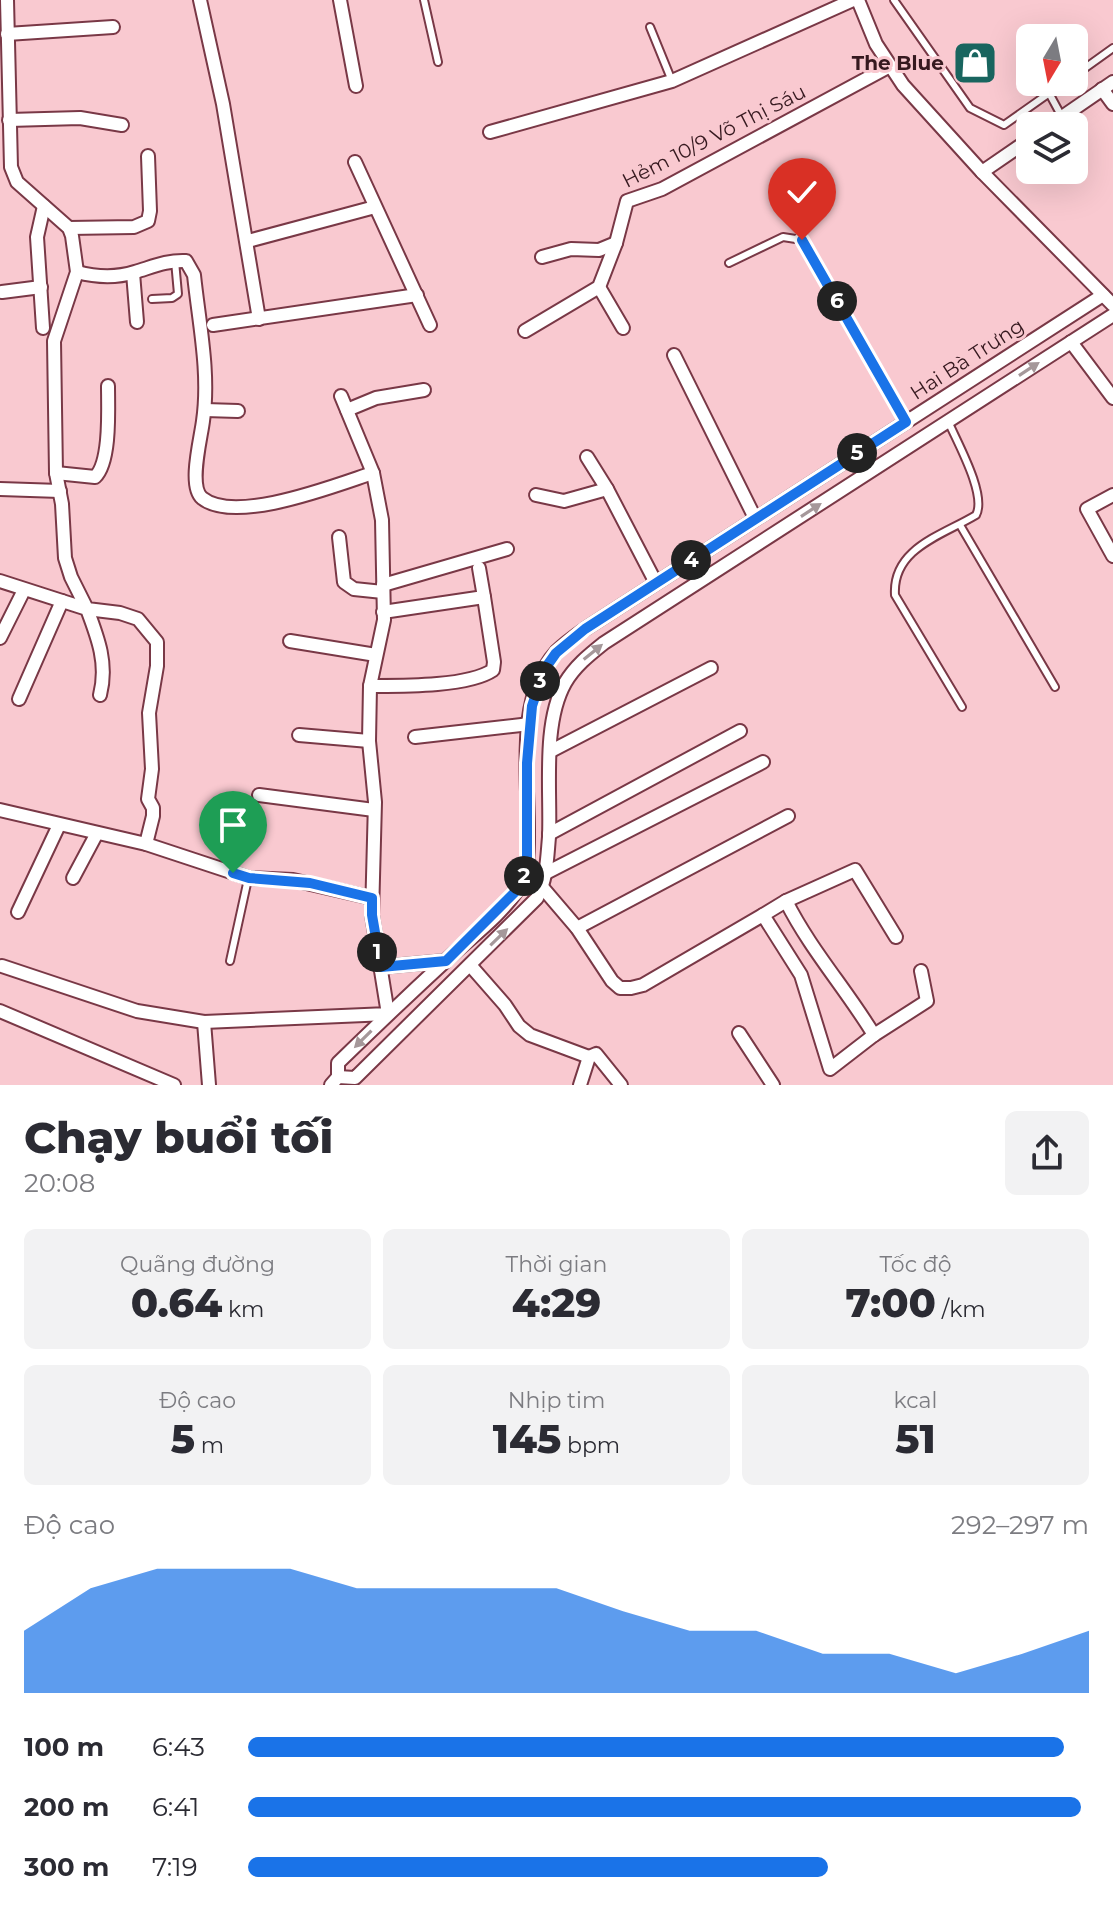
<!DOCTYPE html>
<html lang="vi">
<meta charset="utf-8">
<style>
body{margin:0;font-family:Montserrat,sans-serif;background:#f2f2f3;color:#2b2b33;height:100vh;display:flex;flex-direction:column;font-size:30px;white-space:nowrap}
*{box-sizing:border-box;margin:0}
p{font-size:26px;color:#7c7c81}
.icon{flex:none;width:44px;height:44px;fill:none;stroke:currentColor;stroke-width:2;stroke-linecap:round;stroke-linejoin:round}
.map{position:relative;height:1085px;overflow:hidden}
.side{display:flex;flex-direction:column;background:#fff;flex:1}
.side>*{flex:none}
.needle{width:52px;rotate:190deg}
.controls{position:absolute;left:1016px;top:24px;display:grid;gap:16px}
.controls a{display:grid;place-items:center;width:72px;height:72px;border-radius:12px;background:#fff;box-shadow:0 8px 32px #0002;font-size:40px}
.pin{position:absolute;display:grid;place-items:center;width:68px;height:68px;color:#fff;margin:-82px -34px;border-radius:50% 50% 50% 0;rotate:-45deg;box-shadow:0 0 8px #0007}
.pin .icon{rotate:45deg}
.km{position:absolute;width:40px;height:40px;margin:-20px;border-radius:50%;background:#222;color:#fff;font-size:22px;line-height:40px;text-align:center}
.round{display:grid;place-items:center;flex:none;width:84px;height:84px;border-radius:12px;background:#f2f2f3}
.head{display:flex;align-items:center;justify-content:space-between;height:136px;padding:0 24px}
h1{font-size:44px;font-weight:800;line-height:60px}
.metrics{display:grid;grid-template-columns:repeat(3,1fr);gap:12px;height:136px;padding:8px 24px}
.metrics div{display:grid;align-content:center;border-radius:12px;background:#f2f2f3;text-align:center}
.metrics b{font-size:40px;font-weight:800}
.metrics small{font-size:22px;font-weight:400}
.metrics p{font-size:22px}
.chart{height:224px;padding:16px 24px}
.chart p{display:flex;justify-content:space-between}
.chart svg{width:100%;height:144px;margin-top:8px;fill:#1a73e8;opacity:.7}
ul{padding:0 24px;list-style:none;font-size:26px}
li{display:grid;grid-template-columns:128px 96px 1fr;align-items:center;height:60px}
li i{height:20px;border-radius:10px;background:#1a73e8}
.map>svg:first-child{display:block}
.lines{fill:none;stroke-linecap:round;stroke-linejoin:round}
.service-casing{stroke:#793846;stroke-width:10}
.minor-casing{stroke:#793846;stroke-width:16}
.service{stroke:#fff;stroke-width:6}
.minor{stroke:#fff;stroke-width:12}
.oneway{fill:#a5989a}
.route-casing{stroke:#fff;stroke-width:16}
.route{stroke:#1a73e8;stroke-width:10}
.labels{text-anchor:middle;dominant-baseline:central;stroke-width:6;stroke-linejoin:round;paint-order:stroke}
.poi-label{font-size:20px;font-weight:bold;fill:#36191f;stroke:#f9c9d0;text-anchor:end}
.street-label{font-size:20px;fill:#36191f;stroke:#f9c9d0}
</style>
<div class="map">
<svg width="1113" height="1085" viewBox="0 0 1113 1085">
<rect width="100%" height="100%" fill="#f9c9d0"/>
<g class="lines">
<g class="service-casing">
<g id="service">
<polyline points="424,0 438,62"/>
<polyline points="894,0 970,108 1004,125 1065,82"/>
<polyline points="650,27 672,81"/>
<polyline points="1074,76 1113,48"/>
<polyline points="1049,93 1062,117"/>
<polyline points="729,263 783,237 802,240 906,422"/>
<polyline points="152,299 172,298 178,294 175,261"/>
<path d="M948,421c9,21 39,74 28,94 -33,20 -84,33 -81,80l67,112"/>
<polyline points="960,525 1055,687"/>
<polyline points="230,961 248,879"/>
</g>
</g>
<g class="minor-casing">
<g id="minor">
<polyline points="7,0 11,167 17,182 69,228 72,236 77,272 54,341 56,473 62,504 65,558 71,577 87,609 120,613 138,619 157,642 157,666 149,713 152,769 148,799 153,808 153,816 146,844"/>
<polyline points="200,0 223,104 259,319"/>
<polyline points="340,0 356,86"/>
<polyline points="858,0 876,44 903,85 982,172 1113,305"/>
<polyline points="7,34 113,27"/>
<polyline points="1102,89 1113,104"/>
<polyline points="9,120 80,118 122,125"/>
<polyline points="1049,126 1113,82"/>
<polyline points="490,132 672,81 853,0"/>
<polyline points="355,162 430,325"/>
<polyline points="982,172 1030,139"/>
<polyline points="69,228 134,227 148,221 150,211 148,156"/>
<polyline points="248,241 375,207"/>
<polyline points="542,257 571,249 599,250 616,243"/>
<path d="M77,272c19,5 39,6 58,0 17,-5 32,-12 51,-11l8,14c5,48 16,98 9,146 -2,17 -15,65 -1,77 33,27 134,-13 171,-25"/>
<polyline points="133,273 137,322"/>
<polyline points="599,287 623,328"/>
<polyline points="2,292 41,287"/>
<polyline points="213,325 417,295"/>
<polyline points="43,328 37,237 44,206"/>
<polyline points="525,331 599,287 616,243 627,201 662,189 890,66"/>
<polyline points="1071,342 1113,398"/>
<polyline points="674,355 755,518"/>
<polyline points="205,410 238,411"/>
<polyline points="347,410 376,398 424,390"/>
<polyline points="587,457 607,489 656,583"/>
<path d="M56,473l39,4c16,-15 13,-69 13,-91"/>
<polyline points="0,489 60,491"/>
<polyline points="536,495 564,501 607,489"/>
<polyline points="1113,495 1087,509 1113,556"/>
<polyline points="339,537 344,582 354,589 383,592"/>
<path d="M0,581l87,28c11,29 21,55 13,86"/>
<polyline points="383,585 507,549"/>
<polyline points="383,612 484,597 479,568"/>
<polyline points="0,638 24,590"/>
<polyline points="290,641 376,655"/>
<path d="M370,686c31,0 98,1 123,-16l1,-8 -10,-65"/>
<polyline points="19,699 62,601"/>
<polyline points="299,735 369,741"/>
<polyline points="415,737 530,724"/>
<polyline points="551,751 711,668"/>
<polyline points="259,795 374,810"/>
<polyline points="0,810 146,844 249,878 293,880 372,898"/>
<polyline points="549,834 740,731"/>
<polyline points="546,873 763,762"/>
<polyline points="73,878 97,833"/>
<polyline points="542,887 577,928 612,981 620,988 631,988 643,985 763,915 801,975 830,1069 874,1035 927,1001 921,971"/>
<polyline points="786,901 855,870 896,937"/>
<polyline points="18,912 59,825"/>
<path d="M763,915l23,-14c24,48 60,88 88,134"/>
<polyline points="577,928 788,816"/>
<polyline points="470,965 505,1005 519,1026 530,1035 589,1057"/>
<polyline points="2,966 137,1011 204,1022 388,1014 372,915 375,802 369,741 370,686 384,620 382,520 373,473 341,396"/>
<polyline points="381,967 445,961"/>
<polyline points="0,1011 174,1085"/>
<polyline points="204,1022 209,1085"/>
<polyline points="739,1033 773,1085"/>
<path d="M338,1077l17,1 182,-180c10,-20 10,-39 12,-61 2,-46 -7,-113 16,-154 10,-17 24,-28 39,-40l509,-328"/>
<path d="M331,1085l7,-8v-14c38,-37 76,-73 115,-109 22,-20 49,-40 65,-65 11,-17 10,-40 10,-60 0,-55 -12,-132 28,-177 9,-9 19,-16 29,-23l518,-334"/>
<polyline points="580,1085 589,1057 596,1054 621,1085"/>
</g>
</g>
<use href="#service" class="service"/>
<use href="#minor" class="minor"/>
</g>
<defs><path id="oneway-solid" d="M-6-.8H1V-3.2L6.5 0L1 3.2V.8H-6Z" transform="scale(2)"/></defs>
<g class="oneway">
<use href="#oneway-solid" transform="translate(1029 369) rotate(-33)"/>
<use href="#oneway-solid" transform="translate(811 510) rotate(-33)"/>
<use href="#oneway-solid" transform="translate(593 652) rotate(-39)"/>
<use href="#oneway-solid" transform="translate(499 937) rotate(-44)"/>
<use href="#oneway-solid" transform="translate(363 1039) rotate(135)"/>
</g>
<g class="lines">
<g class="route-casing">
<polyline id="route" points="233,873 249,878 310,883 372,898 372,915 381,967 446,961 518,889 527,861 527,763 532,706 544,670 556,653 585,629 906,422 802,240"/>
</g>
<use href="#route" class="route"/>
</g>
<defs>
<g id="shop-square" transform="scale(2.3)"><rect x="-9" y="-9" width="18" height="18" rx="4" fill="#19655f" stroke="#f9c9d0"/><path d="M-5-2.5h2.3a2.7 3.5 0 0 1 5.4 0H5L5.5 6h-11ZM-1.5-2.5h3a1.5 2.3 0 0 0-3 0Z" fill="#fff"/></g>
</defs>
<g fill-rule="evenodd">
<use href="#shop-square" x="975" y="63"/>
</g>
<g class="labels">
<g class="poi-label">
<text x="944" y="63">The Blue</text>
</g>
<g class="street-label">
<text transform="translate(714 136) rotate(-27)">Hẻm 10/9 Võ Thị Sáu</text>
<text transform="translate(967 359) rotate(-33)">Hai Bà Trưng</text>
</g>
</g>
</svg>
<div class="controls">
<a><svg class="needle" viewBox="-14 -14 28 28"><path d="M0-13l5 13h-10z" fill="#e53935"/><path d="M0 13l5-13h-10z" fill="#7c7c81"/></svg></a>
<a><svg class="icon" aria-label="layers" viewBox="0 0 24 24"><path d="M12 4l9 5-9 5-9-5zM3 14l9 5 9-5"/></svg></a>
</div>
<div class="pin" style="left:233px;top:873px;background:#1e9e55"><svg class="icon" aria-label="arrive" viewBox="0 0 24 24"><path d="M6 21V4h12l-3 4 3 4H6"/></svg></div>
<div class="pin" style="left:802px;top:240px;background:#d93025"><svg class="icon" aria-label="check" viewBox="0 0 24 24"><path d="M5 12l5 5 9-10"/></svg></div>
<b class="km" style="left:377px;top:952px">1</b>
<b class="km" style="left:524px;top:876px">2</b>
<b class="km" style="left:540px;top:681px">3</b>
<b class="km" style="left:691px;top:560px">4</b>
<b class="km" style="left:857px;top:453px">5</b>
<b class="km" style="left:837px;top:301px">6</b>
</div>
<section class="side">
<div class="head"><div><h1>Chạy buổi tối</h1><p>20:08</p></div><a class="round"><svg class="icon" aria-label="share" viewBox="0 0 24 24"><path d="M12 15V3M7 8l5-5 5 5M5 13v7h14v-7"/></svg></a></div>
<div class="metrics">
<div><p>Quãng đường</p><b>0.64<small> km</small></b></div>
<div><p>Thời gian</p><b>4:29</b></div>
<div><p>Tốc độ</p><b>7:00<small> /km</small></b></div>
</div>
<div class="metrics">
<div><p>Độ cao</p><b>5<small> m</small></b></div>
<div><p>Nhịp tim</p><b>145<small> bpm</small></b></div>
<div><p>kcal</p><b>51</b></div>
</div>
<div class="chart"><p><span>Độ cao</span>292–297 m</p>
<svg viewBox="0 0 160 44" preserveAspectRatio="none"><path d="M0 44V25L10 12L20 6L30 6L40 6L50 12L60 12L70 12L80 12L90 19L100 25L110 25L120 32L130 32L140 38L150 32L160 25V44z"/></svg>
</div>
<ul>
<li><b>100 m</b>6:43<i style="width:97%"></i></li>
<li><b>200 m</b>6:41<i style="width:99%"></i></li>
<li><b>300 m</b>7:19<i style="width:69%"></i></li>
</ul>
</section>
